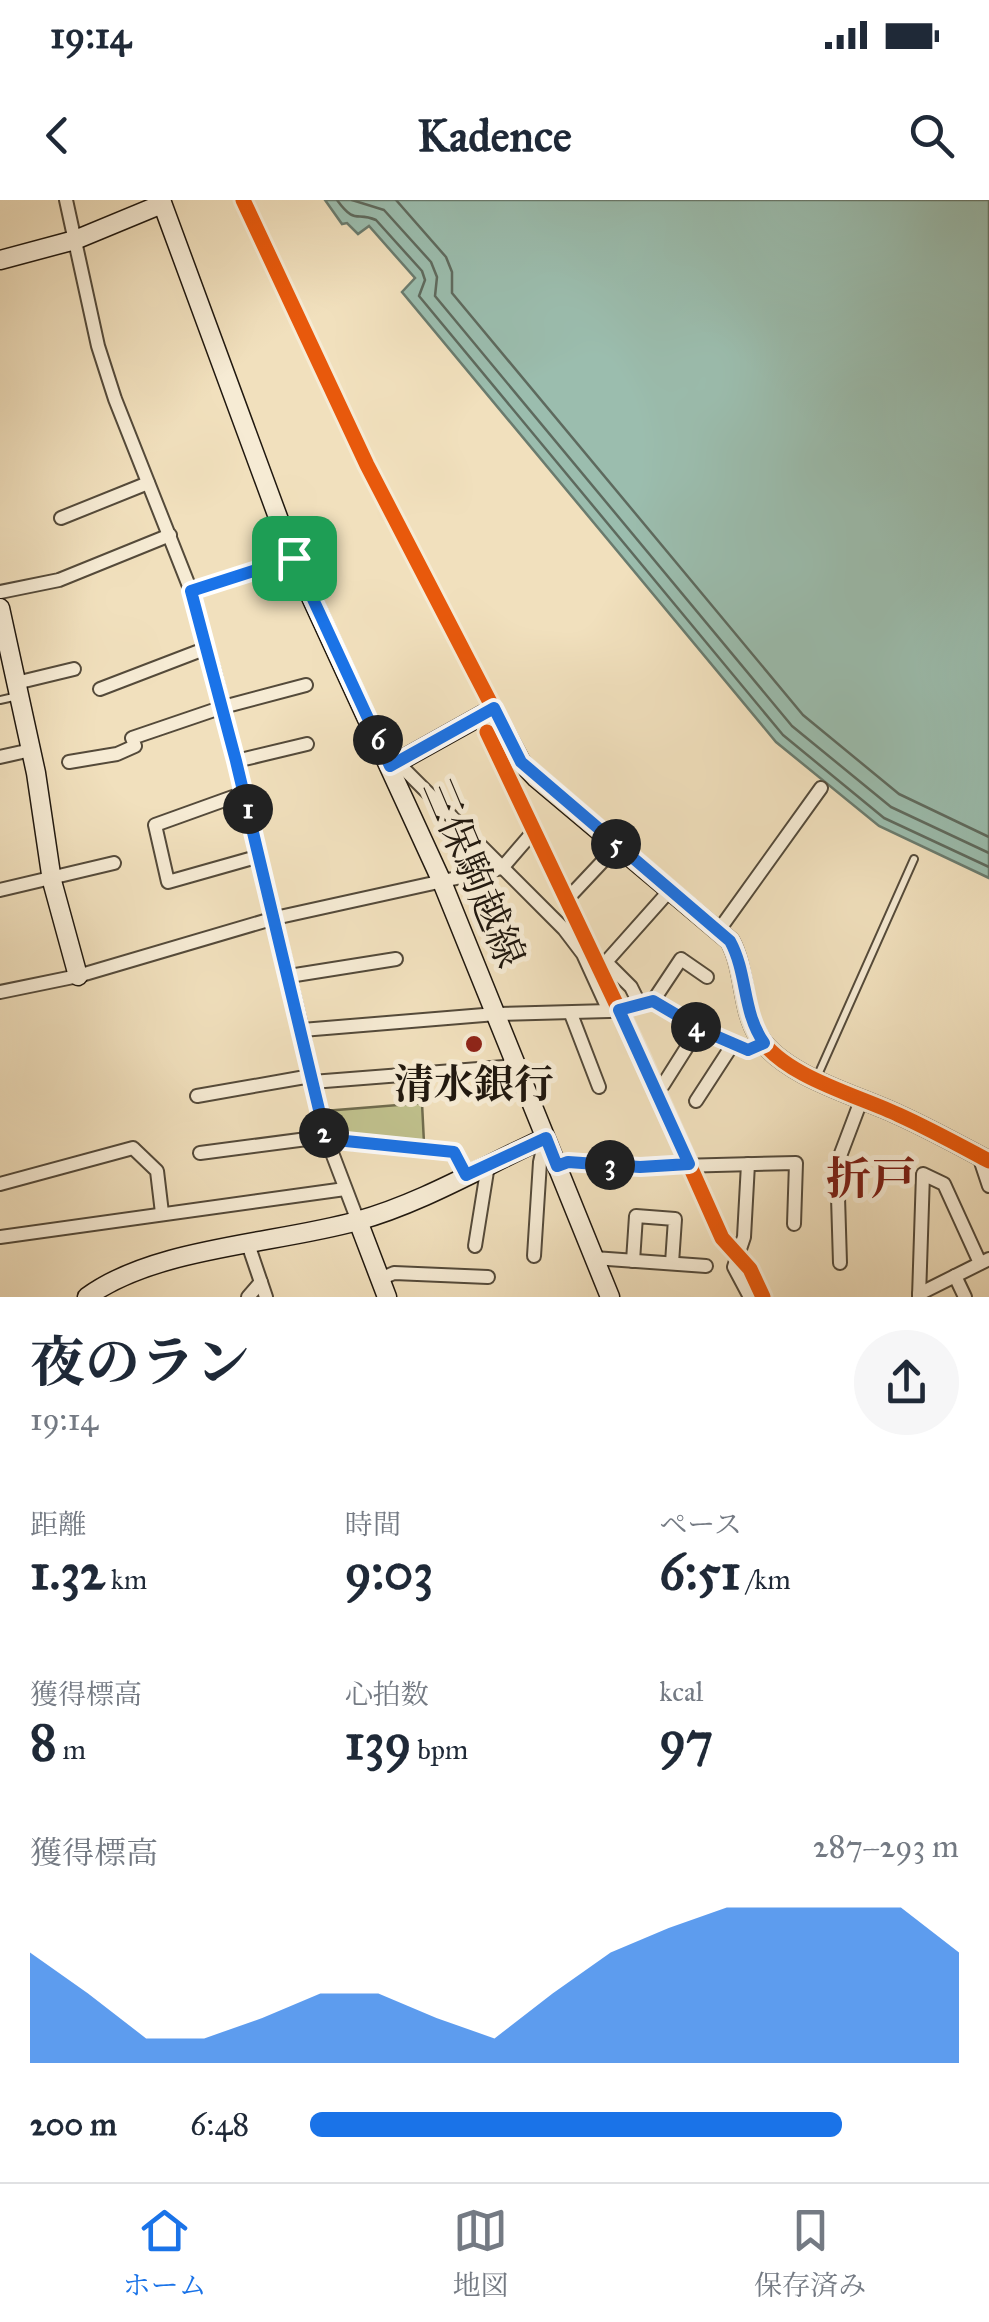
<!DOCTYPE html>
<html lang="ja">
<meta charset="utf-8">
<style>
body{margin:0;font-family:"IM FELL Great Primer","Noto Serif JP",serif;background:#f6f6f7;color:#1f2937;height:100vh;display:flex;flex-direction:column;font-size:38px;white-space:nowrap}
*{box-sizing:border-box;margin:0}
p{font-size:32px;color:#747a83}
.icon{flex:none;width:55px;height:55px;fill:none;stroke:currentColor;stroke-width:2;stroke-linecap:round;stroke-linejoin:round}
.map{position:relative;height:1097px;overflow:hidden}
.sheet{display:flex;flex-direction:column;background:#fff;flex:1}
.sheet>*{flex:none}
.pin{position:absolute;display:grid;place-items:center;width:85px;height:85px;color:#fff;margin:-42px;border-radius:20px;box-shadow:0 5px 15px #0006}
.km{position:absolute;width:50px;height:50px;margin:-25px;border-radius:50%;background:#222;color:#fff;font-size:28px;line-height:50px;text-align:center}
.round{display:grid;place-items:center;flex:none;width:105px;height:105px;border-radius:52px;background:#f6f6f7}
.head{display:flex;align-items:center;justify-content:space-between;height:170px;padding:0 30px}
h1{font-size:55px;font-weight:700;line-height:75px}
.stats{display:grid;grid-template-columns:repeat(3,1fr);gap:15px;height:170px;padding:10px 30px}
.stats div{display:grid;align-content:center}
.stats b{font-size:50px;font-weight:700}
.stats small{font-size:28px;font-weight:400}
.stats p{font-size:28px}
.chart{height:280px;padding:20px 30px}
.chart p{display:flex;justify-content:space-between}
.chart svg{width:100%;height:180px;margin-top:10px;fill:#1a73e8;opacity:.7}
ul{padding:0 30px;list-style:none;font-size:32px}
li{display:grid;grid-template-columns:160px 120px 1fr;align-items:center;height:75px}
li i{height:25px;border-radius:12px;background:#1a73e8}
.status{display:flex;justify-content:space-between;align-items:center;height:70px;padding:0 50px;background:#fff;direction:ltr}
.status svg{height:28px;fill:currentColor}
header{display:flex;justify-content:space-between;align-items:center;height:130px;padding:0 30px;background:#fff;font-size:45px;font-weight:700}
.dock{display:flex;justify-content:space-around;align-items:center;height:140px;border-top:2px solid #e0e1e3;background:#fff;font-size:28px;color:#747a83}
.dock a{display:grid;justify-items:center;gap:5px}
.dock .on{color:#1a73e8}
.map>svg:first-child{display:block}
.green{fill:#c0c18d;stroke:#706c4e;stroke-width:2.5}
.water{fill:#9bbdae;stroke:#6a7b6e;stroke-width:2.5}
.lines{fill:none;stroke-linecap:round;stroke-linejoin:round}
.shore{stroke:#5e6a5e;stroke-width:2.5}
.lane-casing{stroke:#544a3a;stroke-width:10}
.street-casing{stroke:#544a3a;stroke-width:16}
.secondary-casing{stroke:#20180f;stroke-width:21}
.lane{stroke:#f6ebd4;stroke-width:6}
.street{stroke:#f6ebd4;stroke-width:12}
.secondary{stroke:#f6ebd4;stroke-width:18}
.cycleway-casing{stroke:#f6ebd4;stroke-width:21}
.cycleway{stroke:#e8590c;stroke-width:15}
.route-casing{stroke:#fff;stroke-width:20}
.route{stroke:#1a73e8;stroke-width:12}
.poi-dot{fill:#8f2418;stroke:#f6ebd4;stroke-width:4}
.labels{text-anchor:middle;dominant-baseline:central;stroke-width:10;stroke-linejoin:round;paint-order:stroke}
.street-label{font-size:40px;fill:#20180f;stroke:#f6ebd4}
.poi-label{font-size:40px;font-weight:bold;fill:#20180f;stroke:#f6ebd4}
.quarter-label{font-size:45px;font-weight:bold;fill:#7a1f14;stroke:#f6ebd4}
</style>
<div class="status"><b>19:14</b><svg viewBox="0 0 49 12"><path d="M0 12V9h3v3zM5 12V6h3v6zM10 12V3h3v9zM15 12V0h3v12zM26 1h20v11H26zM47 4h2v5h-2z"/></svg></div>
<header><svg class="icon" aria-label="back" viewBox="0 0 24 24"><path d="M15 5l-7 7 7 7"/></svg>Kadence<svg class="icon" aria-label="search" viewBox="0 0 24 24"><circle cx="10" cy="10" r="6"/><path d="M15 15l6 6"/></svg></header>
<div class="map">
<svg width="989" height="1097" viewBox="0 0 989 1097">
<rect width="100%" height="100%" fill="#f1e0bd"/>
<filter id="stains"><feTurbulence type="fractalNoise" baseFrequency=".002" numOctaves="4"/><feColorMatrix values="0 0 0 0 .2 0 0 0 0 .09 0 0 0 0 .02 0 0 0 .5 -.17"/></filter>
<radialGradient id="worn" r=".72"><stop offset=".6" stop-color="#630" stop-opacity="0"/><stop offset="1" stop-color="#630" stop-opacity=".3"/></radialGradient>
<polygon class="green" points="422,903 424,943 331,936 325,911"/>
<polygon class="water" points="325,0 989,0 989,678 879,626 776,542 402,92 415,78 369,26 358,34 347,23 342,24"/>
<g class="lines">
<g class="shore">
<path d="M337,0c19,26 19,11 39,20l46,51 3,9 -6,16 364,439 101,83 105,49"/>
<polyline points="352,0 384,10 431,62 437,77 435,96 792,526 891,607 989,653"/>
<polyline points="396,0 446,57 452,72 452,93 803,515 899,594 989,637"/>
</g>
<g class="lane-casing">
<g id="lane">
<polyline points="0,500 18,496"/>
<polyline points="817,877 914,659"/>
</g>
</g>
<g class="street-casing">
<g id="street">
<polyline points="66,0 98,146 115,199 191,391 215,475 302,830 321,924 358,1021"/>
<polyline points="243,0 367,265 493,509"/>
<polyline points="61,318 148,283"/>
<polyline points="191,391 293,358"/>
<polyline points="0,392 59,380 170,335"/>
<polyline points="16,483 74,469"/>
<polyline points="100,489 207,448"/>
<polyline points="0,557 31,550"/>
<polyline points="236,561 307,544"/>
<polyline points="69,562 117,554 135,546 132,538 223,507 306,485"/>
<polyline points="397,562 564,729 583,754 609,811"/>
<polyline points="244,593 155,625 168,682 260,656"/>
<polyline points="0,690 114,663"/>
<polyline points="571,695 618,645"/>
<polyline points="719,730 821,588"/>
<polyline points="289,776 396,759"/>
<polyline points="0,792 78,776 275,718 502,668 533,632"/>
<polyline points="653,801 681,759 707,777"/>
<polyline points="640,805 631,787 606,762 671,689"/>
<polyline points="571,814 599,887"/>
<polyline points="302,830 496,814 609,811 653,801 704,831 748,851 764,843"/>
<polyline points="312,882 517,866"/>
<polyline points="663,885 699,828"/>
<polyline points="197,896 311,876"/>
<polyline points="696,901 733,844"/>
<polyline points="200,953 307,939 454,952 466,975"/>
<polyline points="979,956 989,986"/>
<polyline points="748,964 744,1037 734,1067 750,1097"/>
<polyline points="557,966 568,963 640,967 796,963 794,1024"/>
<polyline points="0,984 133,948 157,971 162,1013"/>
<polyline points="0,1037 345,989"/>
<polyline points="248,1044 266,1097"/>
<polyline points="475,1046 488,965"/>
<polyline points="534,1056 540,962 545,940"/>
<polyline points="594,1058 706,1066"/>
<polyline points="633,1061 636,1016 675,1019 672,1063"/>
<polyline points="840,1063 837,964 862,898"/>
<polyline points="955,1076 965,1097"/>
<polyline points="380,1079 394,1073 488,1077"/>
<polyline points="919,1094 989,1059"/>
<polyline points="248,1097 261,1082"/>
<polyline points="919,1097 923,974 944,984 980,1063"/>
</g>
</g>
<g class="secondary-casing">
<g id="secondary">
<polyline points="161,0 293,358 442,682 610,1097"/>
<polyline points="0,60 75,40 162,4"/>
<polyline points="0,408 36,573 52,681 78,776"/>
<path d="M391,566l102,-57 28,53 15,16 194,163c16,30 11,68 29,96 26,40 98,58 140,78 31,14 60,30 90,46"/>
<polyline points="358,1021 387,1097"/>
<path d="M87,1097c68,-50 189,-53 270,-76 65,-18 127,-55 188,-83"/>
</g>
</g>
<use href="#lane" class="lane"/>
<use href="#street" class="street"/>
<use href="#secondary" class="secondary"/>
<g class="cycleway-casing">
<g id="cycleway">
<path d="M243,0l124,265 154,297 209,179c16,30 11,68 29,96 26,40 98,58 140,78 31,14 60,30 90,46"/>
<polyline points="487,532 640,854 722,1038 750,1069 763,1097"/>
</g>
</g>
<use href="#cycleway" class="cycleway"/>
</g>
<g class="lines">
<g class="route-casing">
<path id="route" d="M294,358l96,208 104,-58 27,54 209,179c18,33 12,71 34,102l-16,7 -44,-19 -51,-30 -34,9 70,154 -49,3 -72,-5 -11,4 -11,-28 -80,37 -12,-23 -128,-13 -90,-378 -45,-170z"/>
</g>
<use href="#route" class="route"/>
</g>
<circle class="poi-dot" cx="474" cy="844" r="10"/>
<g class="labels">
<g class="street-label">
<text transform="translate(474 673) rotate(67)">三保駒越線</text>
</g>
<g class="poi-label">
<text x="474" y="884">清水銀行</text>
</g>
<g class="quarter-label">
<text x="871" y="978">折戸</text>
</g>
</g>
<rect width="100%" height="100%" filter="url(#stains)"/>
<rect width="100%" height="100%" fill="url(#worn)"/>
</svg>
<div class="pin" style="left:294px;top:358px;background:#1e9e55"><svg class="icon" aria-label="arrive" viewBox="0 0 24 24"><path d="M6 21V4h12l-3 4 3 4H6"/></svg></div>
<b class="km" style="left:248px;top:609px">1</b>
<b class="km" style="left:324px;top:933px">2</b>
<b class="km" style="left:610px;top:965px">3</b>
<b class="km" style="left:696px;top:827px">4</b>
<b class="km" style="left:616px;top:644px">5</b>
<b class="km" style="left:378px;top:540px">6</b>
</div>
<section class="sheet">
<div class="head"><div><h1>夜のラン</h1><p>19:14</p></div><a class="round"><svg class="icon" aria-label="share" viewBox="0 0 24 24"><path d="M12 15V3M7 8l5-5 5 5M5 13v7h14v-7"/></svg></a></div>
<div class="stats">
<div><p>距離</p><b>1.32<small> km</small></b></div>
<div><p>時間</p><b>9:03</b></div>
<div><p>ペース</p><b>6:51<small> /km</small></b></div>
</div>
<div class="stats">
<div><p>獲得標高</p><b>8<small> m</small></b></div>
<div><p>心拍数</p><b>139<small> bpm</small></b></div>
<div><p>kcal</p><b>97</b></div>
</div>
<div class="chart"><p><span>獲得標高</span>287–293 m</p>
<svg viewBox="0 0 160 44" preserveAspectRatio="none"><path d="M0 44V17L10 27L20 38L30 38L40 33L50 27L60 27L70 33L80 38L90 27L100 17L110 11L120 6L130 6L140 6L150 6L160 17V44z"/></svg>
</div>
<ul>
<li><b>200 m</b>6:48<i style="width:82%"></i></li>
</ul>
</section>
<nav class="dock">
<a class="on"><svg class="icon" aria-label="home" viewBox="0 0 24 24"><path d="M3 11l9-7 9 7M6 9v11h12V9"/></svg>ホーム</a>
<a><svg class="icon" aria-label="map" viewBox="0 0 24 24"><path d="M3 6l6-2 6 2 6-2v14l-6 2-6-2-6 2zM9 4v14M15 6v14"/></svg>地図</a>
<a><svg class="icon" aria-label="saved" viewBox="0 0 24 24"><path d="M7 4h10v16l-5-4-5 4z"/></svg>保存済み</a>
</nav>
